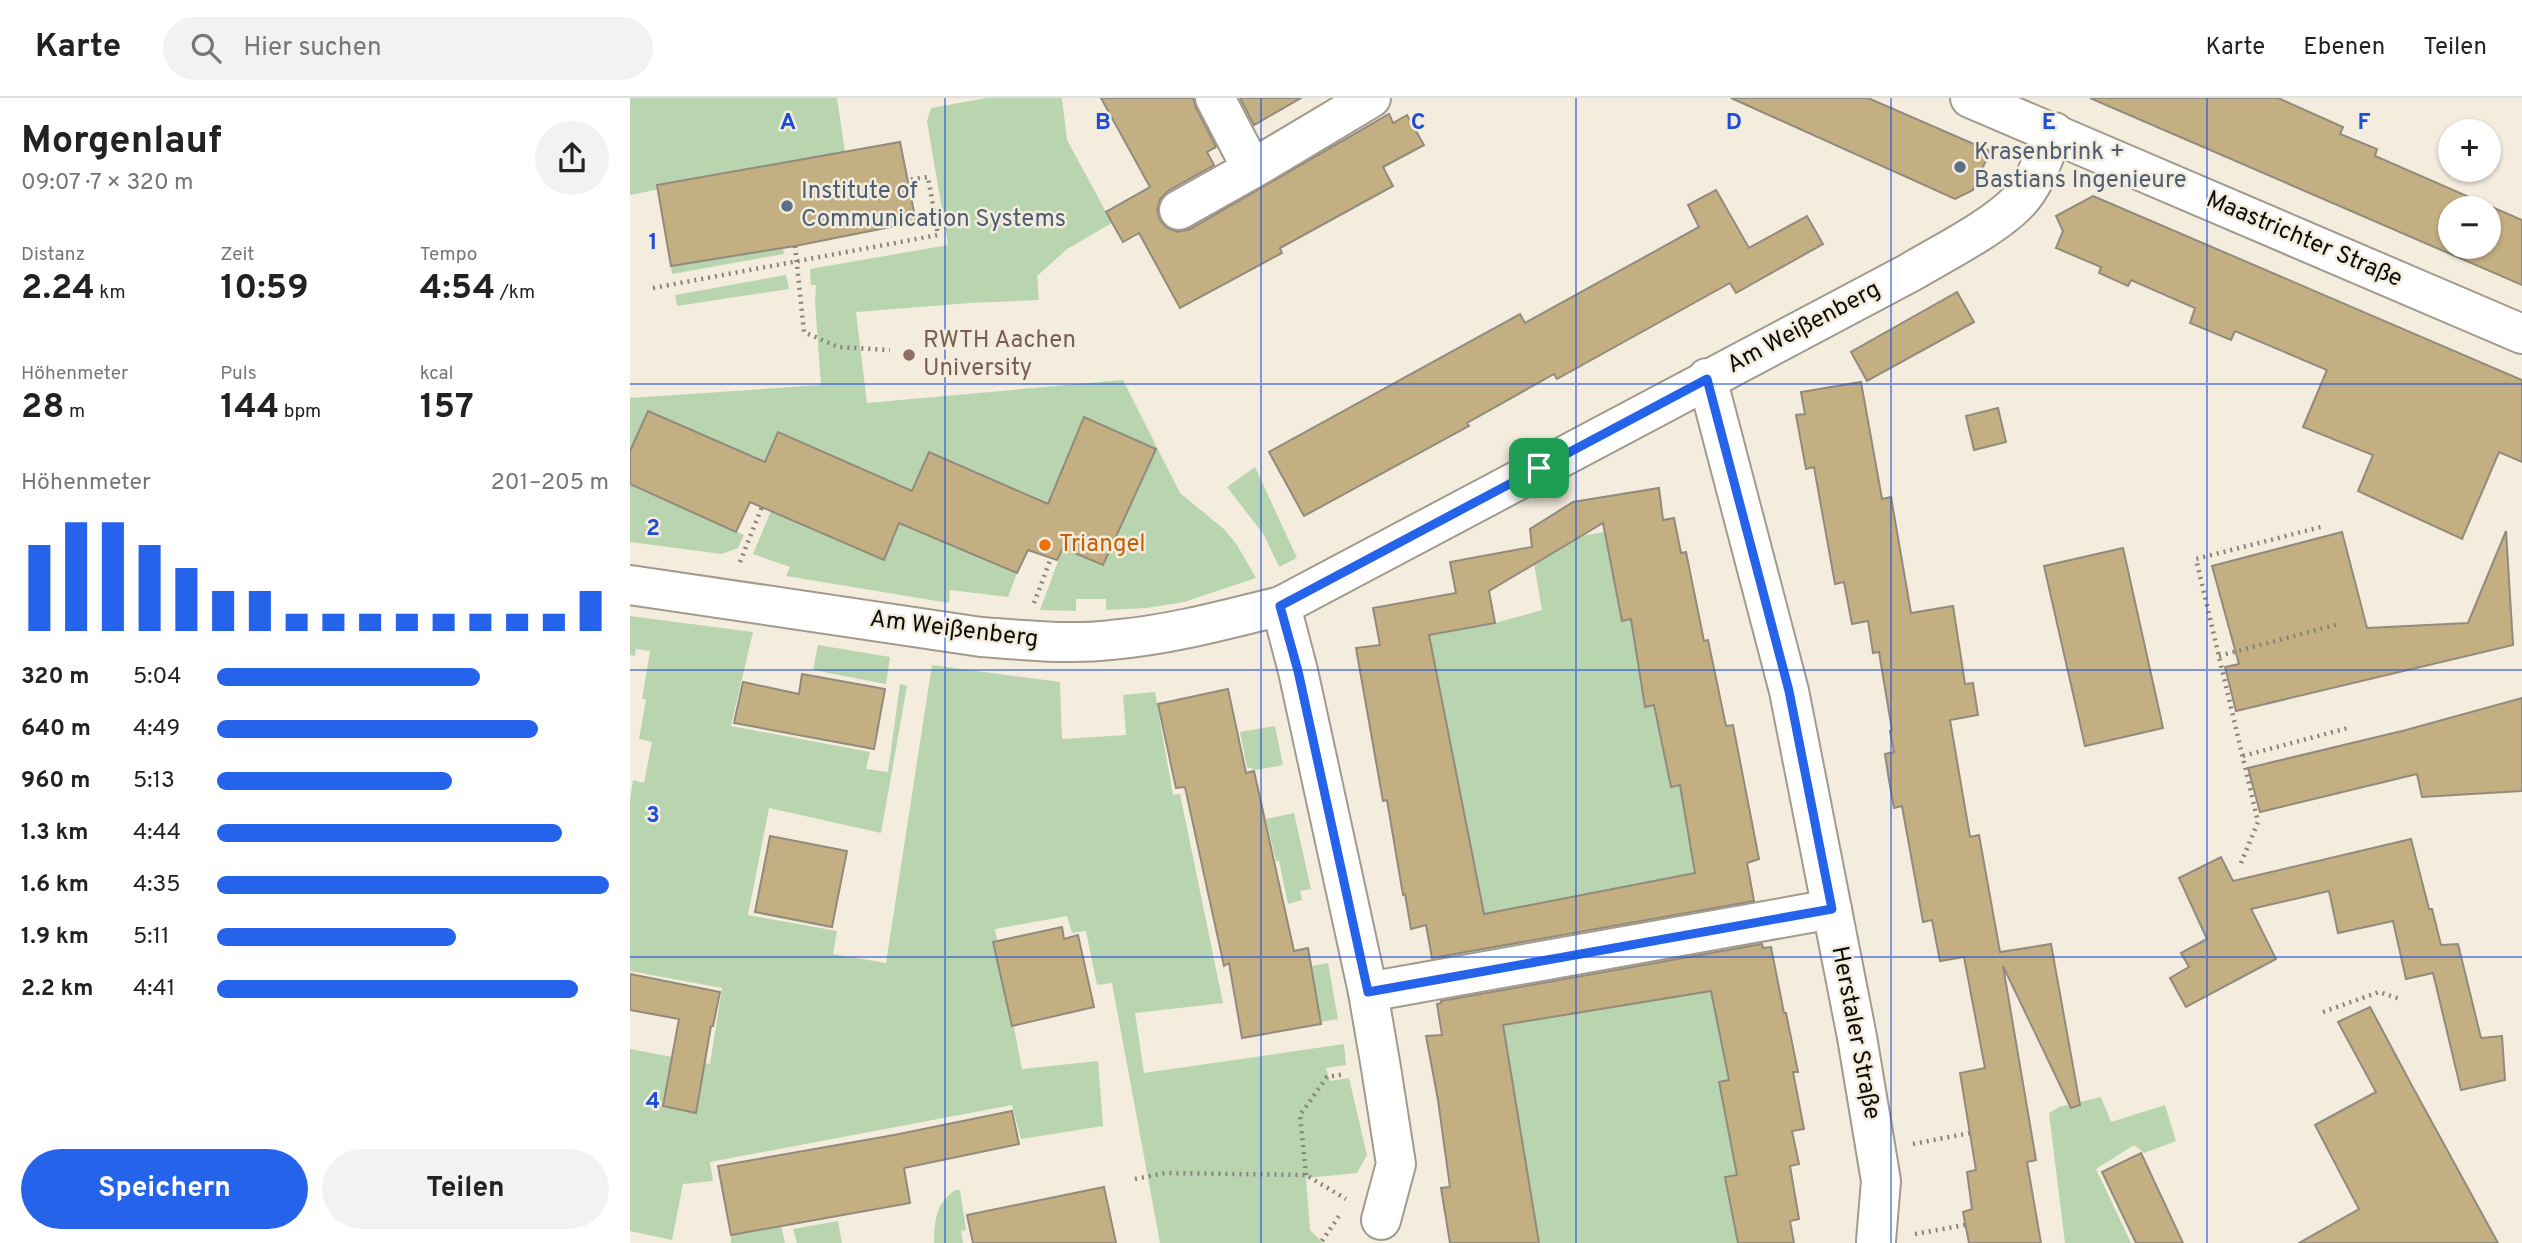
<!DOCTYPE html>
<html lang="de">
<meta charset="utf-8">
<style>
body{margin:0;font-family:Overpass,sans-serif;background:#f2f2f2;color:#222;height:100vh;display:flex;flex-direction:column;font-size:26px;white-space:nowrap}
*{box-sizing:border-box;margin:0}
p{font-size:23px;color:#767676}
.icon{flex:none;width:38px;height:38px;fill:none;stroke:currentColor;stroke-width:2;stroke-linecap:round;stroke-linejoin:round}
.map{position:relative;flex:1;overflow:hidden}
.panel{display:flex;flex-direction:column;background:#fff;width:630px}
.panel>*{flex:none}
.fabs{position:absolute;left:1808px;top:21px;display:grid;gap:14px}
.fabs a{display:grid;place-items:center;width:63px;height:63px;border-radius:50%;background:#fff;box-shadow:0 2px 5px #0004;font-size:35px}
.pin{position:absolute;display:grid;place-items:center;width:60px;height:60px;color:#fff;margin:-30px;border-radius:14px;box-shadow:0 4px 10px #0006}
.round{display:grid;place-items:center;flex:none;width:74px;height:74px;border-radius:37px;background:#f2f2f2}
.head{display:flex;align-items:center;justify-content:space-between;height:119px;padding:0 21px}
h1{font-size:38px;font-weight:700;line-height:52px}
.stats{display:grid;grid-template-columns:repeat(3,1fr);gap:10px;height:119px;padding:7px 21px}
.stats div{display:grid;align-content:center}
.stats b{font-size:35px;font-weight:700}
.stats small{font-size:19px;font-weight:400}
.stats p{font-size:19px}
.chart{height:196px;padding:14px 21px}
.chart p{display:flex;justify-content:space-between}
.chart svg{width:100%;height:126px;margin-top:7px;stroke:#2563eb;stroke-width:6}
.button{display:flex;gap:14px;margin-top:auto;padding:14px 21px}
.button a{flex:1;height:80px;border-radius:42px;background:#2563eb;color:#fff;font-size:28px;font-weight:700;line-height:80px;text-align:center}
.button a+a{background:#f2f2f2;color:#222}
ul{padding:0 21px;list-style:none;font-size:23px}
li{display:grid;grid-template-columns:112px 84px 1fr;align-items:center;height:52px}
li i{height:18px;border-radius:9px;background:#2563eb}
header{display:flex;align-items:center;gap:42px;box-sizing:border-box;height:98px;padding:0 35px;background:#fff;border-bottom:2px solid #e0e0e0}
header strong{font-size:33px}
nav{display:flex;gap:38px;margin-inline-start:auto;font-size:24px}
.search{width:490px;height:63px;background:#f2f2f2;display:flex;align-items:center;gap:18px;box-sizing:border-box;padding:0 24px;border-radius:38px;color:#767676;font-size:26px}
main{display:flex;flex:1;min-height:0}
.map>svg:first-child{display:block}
.green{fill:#b9d5b0}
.building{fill:#c4af82;stroke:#928b7d;stroke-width:2;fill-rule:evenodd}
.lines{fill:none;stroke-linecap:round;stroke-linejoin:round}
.minor-casing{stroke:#a29b8d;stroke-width:42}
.path{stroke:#898379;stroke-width:4.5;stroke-dasharray:2 5;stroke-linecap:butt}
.minor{stroke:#fff;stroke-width:38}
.route-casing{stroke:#fff;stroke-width:14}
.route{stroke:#2563eb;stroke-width:9}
.grid{fill:none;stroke:#1d4ed8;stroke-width:2;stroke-opacity:0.55}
.service-dot{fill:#5c6f8a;stroke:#f4ecdd;stroke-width:2.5}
.education-dot{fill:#8d6e63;stroke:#f4ecdd;stroke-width:2.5}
.food-dot{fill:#e8710a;stroke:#f4ecdd;stroke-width:2.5}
.labels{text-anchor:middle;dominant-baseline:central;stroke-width:5;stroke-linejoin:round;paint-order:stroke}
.service-label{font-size:24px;fill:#4e5e75;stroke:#f4ecdd;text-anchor:start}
.street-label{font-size:24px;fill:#0e0c07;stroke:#f4ecdd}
.education-label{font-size:24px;fill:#785e54;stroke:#f4ecdd;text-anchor:start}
.food-label{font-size:24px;fill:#c56008;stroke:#f4ecdd;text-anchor:start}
.grid-label{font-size:23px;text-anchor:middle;font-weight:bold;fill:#1d4ed8;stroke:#f4ecdd;stroke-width:5;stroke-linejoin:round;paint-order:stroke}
</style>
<header>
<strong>Karte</strong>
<div class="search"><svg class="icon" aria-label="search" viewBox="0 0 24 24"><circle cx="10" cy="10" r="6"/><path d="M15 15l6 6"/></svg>Hier suchen</div>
<nav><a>Karte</a><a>Ebenen</a><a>Teilen</a></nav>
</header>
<main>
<section class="panel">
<div class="head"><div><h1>Morgenlauf</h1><p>09:07 · 7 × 320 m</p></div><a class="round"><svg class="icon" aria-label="share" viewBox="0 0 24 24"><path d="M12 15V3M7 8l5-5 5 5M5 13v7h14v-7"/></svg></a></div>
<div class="stats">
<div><p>Distanz</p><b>2.24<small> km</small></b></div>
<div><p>Zeit</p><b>10:59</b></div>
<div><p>Tempo</p><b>4:54<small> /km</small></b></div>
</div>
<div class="stats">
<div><p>Höhenmeter</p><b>28<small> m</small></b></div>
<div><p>Puls</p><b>144<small> bpm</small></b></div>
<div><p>kcal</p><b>157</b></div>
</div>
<div class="chart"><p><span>Höhenmeter</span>201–205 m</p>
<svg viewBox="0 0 160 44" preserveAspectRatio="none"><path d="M5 44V14M15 44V6M25 44V6M35 44V14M45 44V22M55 44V30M65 44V30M75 44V38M85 44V38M95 44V38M105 44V38M115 44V38M125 44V38M135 44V38M145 44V38M155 44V30"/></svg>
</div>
<ul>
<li><b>320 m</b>5:04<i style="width:67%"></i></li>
<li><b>640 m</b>4:49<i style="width:82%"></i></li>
<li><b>960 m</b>5:13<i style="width:60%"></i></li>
<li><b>1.3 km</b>4:44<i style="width:88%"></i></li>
<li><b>1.6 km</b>4:35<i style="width:100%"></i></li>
<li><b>1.9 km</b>5:11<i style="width:61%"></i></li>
<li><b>2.2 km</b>4:41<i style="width:92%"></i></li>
</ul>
<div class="button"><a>Speichern</a><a>Teilen</a></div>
</section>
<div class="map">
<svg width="1892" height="1145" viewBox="0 0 1892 1145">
<rect width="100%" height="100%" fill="#f4ecdd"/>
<g class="green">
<polygon points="0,0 207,0 215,54 0,97"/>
<polygon points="357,0 432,0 437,42 482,125 437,151 407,178 409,202 340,205 226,214 237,305 493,282 550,395 595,432 607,447 626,480 554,504 517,510 476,512 476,501 446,501 446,513 410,512 433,450 473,466 526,351 454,319 418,406 299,354 282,393 148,334 135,364 19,313 0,353 0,300 191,287 185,204 186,187 181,187 180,171 318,147 297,23 301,10"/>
<polygon points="153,150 154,156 42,176 41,168"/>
<polygon points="156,177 159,191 47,208 45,197"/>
<polygon points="625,369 667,460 649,469 634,437 597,389"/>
<polygon points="0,386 114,437 108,450 92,456 0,444"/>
<polygon points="141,413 253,462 269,425 387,475 378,499 320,492 319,505 156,478 160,469 123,456"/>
<polygon points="974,434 992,522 1001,521 1024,607 1041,689 1050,687 1065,775 854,816 799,538 865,525 912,512 904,466 951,438"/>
<polygon points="0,518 123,534 101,628 240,654 236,671 258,674 270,586 277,588 251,735 139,710 118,817 207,833 203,856 256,865 302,567 430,584 432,641 496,637 493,597 525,594 543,697 550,696 593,905 505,915 514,975 714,946 716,967 696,970 700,983 719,980 737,1057 727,1075 676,1080 680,1132 693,1145 530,1145 482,885 467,887 456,833 442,835 437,818 365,831 392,971 468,963 473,1028 391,1041 382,1007 80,1064 83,1083 53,1086 42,1142 0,1133 0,951 80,966 92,890 0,873 0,703 3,682 14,685 22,644 9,641 16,601 12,601 20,553 6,551 5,558 0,557"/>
<polygon points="188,547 260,559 256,586 183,572"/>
<polygon points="645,628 653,667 626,672 617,669 610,634"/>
<polygon points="664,715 681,791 670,793 672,802 658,806 649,763 646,763 636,721"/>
<polygon points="698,865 708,921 685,925 676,869"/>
<polygon points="1081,893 1099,982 1089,985 1107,1077 1095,1079 1108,1145 909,1145 873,927"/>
<polygon points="1471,999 1481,1024 1535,1007 1546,1043 1514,1055 1504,1047 1466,1071 1501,1145 1435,1145 1419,1015 1429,1009"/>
<path d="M325,1092h5l6,40 -5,1 2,12h-29c1,-23 1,-38 21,-53z"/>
<polygon points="208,1123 212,1145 167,1145 163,1131"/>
<polygon points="151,1128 155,1145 101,1145 101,1137"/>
</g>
<g class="building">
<polygon points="471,0 563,0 566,10 586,49 577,54 584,67 538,93 530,101 527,112 530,122 537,130 548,134 560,131 759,16 763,25 777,17 794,47 753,69 763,88 650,150 652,155 550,210 509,135 493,144 476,114 520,89"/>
<polygon points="610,0 671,0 624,27"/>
<polygon points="1101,0 1238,0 1360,53 1343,92 1325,101"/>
<path d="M1460,0h188l65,29 -3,7 37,15 -2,7 147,64v65zM1820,110h38v39h-38z"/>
<polygon points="270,44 286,124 165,148 41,168 27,87"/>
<polygon points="1086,92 1119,150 1177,118 1193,146 1106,195 1100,185 927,281 924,276 837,325 839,328 674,418 639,354 890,216 895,225 1069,129 1058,107"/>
<polygon points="1463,98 1892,282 1892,364 1869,354 1832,441 1728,393 1743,357 1673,329 1697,272 1605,233 1601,242 1560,225 1565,210 1501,182 1498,188 1469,175 1471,169 1426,150 1433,133 1426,118"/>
<polygon points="1327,194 1344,224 1237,283 1221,254"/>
<polygon points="1231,284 1252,401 1261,399 1281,515 1323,508 1335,586 1343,585 1348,617 1320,622 1340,739 1349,737 1370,854 1421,846 1450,1007 1441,1010 1373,868 1406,1062 1397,1064 1411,1145 1339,1145 1333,1114 1342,1111 1337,1074 1346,1072 1330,975 1355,970 1334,859 1310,863 1302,822 1293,824 1272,708 1264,710 1259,682 1255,656 1264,654 1260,633 1262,632 1249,554 1243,555 1238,523 1222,526 1214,484 1205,486 1184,369 1176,371 1166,317 1175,316 1171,294"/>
<polygon points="1368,310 1376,344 1344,352 1336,318"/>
<polygon points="18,313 135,364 148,334 282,393 299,354 418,406 454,319 526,351 473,467 433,450 427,462 398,452 387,475 269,425 254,462 120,404 106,434 0,386 0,353"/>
<path d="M1029,390l4,32 11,-2 7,35 5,-1 18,89 4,-1 18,86 7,-1 26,134 -12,4 7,38 -322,57 -6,-33 -15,4 -6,-35 -2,1 -16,-95 -4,1 -27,-153 24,-3 -7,-37 83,-15 -6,-31 82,-15 -2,-18 43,-27zM973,425l19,98 9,-2 14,88 9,-2 17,82 9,-2 15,88 -211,41 -55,-279 66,-12 -6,-32z"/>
<polygon points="1876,433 1883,547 1606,613 1595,569 1609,566 1582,468 1712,434 1737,530 1838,525"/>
<polygon points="1493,450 1533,630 1455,648 1414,468"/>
<polygon points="172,576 255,591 244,651 104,625 113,584 169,596"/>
<polygon points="598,591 616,675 624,673 664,853 678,850 691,926 612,940 599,865 594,868 555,689 546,690 528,606"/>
<polygon points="1892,600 1892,693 1792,699 1787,676 1630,714 1618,670 1776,632"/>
<polygon points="140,738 217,753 202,829 125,814"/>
<polygon points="1781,741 1799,811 1802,811 1811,847 1828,846 1851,940 1872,938 1875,982 1831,992 1803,875 1776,881 1763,823 1708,835 1699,793 1621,811 1646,861 1556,909 1540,880 1559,869 1551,855 1577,841 1549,780 1591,759 1603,783"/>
<polygon points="432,829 434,841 448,837 464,909 382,928 363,844"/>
<polygon points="1132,846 1133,850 1141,849 1154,915 1156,915 1168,974 1163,974 1174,1031 1162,1033 1169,1066 1160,1068 1169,1121 1160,1123 1164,1145 1108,1145 1095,1079 1107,1077 1089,984 1099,982 1081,893 873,927 909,1145 820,1145 811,1090 820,1089 808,1002 796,938 812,937 807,906 811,905 811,903"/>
<polygon points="0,876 90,894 83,928 81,928 66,1015 33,1008 49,921 0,912"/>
<polygon points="1740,909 1781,986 1868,1145 1669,1145 1729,1111 1685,1027 1746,994 1708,924"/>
<polygon points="382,1013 389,1046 274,1070 280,1105 101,1137 88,1068 264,1037"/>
<polygon points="1511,1055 1553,1145 1506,1145 1472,1074"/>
<polygon points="474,1089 486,1145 343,1145 337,1117"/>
</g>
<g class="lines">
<g class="minor-casing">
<g id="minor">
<polyline points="585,0 622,71 741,0"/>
<polyline points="1340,0 1892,236"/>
<polyline points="549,112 622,71"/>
<polyline points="1077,280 1159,593 1227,939 1251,1083 1246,1143"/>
<path d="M0,487l351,52c43,3 88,8 130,3 58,-5 114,-20 170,-34l628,-333c32,-19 86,-46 110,-72 17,-18 25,-46 35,-69"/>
<polyline points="651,508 668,573 738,894 751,970 766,1066 751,1122"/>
<polyline points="738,894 1202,811"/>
</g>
</g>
<g class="path">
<polyline points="165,148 174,234 208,249 260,252"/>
<polyline points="23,190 308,137 298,79 278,82"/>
<polyline points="110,464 132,409"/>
<polyline points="404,505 421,460"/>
<polyline points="1589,558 1709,526"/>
<polyline points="1613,658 1718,630"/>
<polyline points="1611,765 1628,724 1566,461 1695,428"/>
<polyline points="1693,914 1749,894 1770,901"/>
<polyline points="1283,1046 1340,1035"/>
<polyline points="676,1077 670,1017 697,979 715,976"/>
<polyline points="505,1081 535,1075 676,1077 716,1101"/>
<polyline points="1285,1136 1335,1127"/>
<polyline points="692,1143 711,1115"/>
</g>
<use href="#minor" class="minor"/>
</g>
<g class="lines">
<g class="route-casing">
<polygon id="route" points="1077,281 1159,593 1202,811 738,894 668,573 650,508"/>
</g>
<use href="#route" class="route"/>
</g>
<path class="grid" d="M315,0v1145M631,0v1145M946,0v1145M1261,0v1145M1577,0v1145M0,286h1892M0,572h1892M0,859h1892"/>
<g class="service-dot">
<circle cx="1330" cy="69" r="7"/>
<circle cx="157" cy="108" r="7"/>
</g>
<circle class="education-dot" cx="279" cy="257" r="7"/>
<circle class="food-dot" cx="415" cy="447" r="7"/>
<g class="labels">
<g class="service-label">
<text x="1344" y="55">Krasenbrink +<tspan x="1344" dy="28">Bastians Ingenieure</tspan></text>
<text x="171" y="94">Institute of<tspan x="171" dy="28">Communication Systems</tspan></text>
</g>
<g class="street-label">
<text transform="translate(1674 142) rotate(23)">Maastrichter Straße</text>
<text transform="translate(1174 230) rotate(-28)">Am Weißenberg</text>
<text transform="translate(324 532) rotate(7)">Am Weißenberg</text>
<text transform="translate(1225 935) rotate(79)">Herstaler Straße</text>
</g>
<g class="education-label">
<text x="293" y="243">RWTH Aachen<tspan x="293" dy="28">University</tspan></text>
</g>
<g class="food-label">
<text x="429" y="447">Triangel</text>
</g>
</g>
<g class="grid-label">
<text x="158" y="31">A</text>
<text x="473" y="31">B</text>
<text x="788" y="31">C</text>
<text x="1104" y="31">D</text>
<text x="1419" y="31">E</text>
<text x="1734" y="31">F</text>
<text x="23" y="151">1</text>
<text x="23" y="437">2</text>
<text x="23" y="724">3</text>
<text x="23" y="1010">4</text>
</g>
</svg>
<div class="fabs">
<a>+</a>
<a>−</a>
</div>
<div class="pin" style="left:909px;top:370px;background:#1e9e55"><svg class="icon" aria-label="arrive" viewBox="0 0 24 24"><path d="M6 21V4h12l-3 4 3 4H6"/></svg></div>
</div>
</main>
